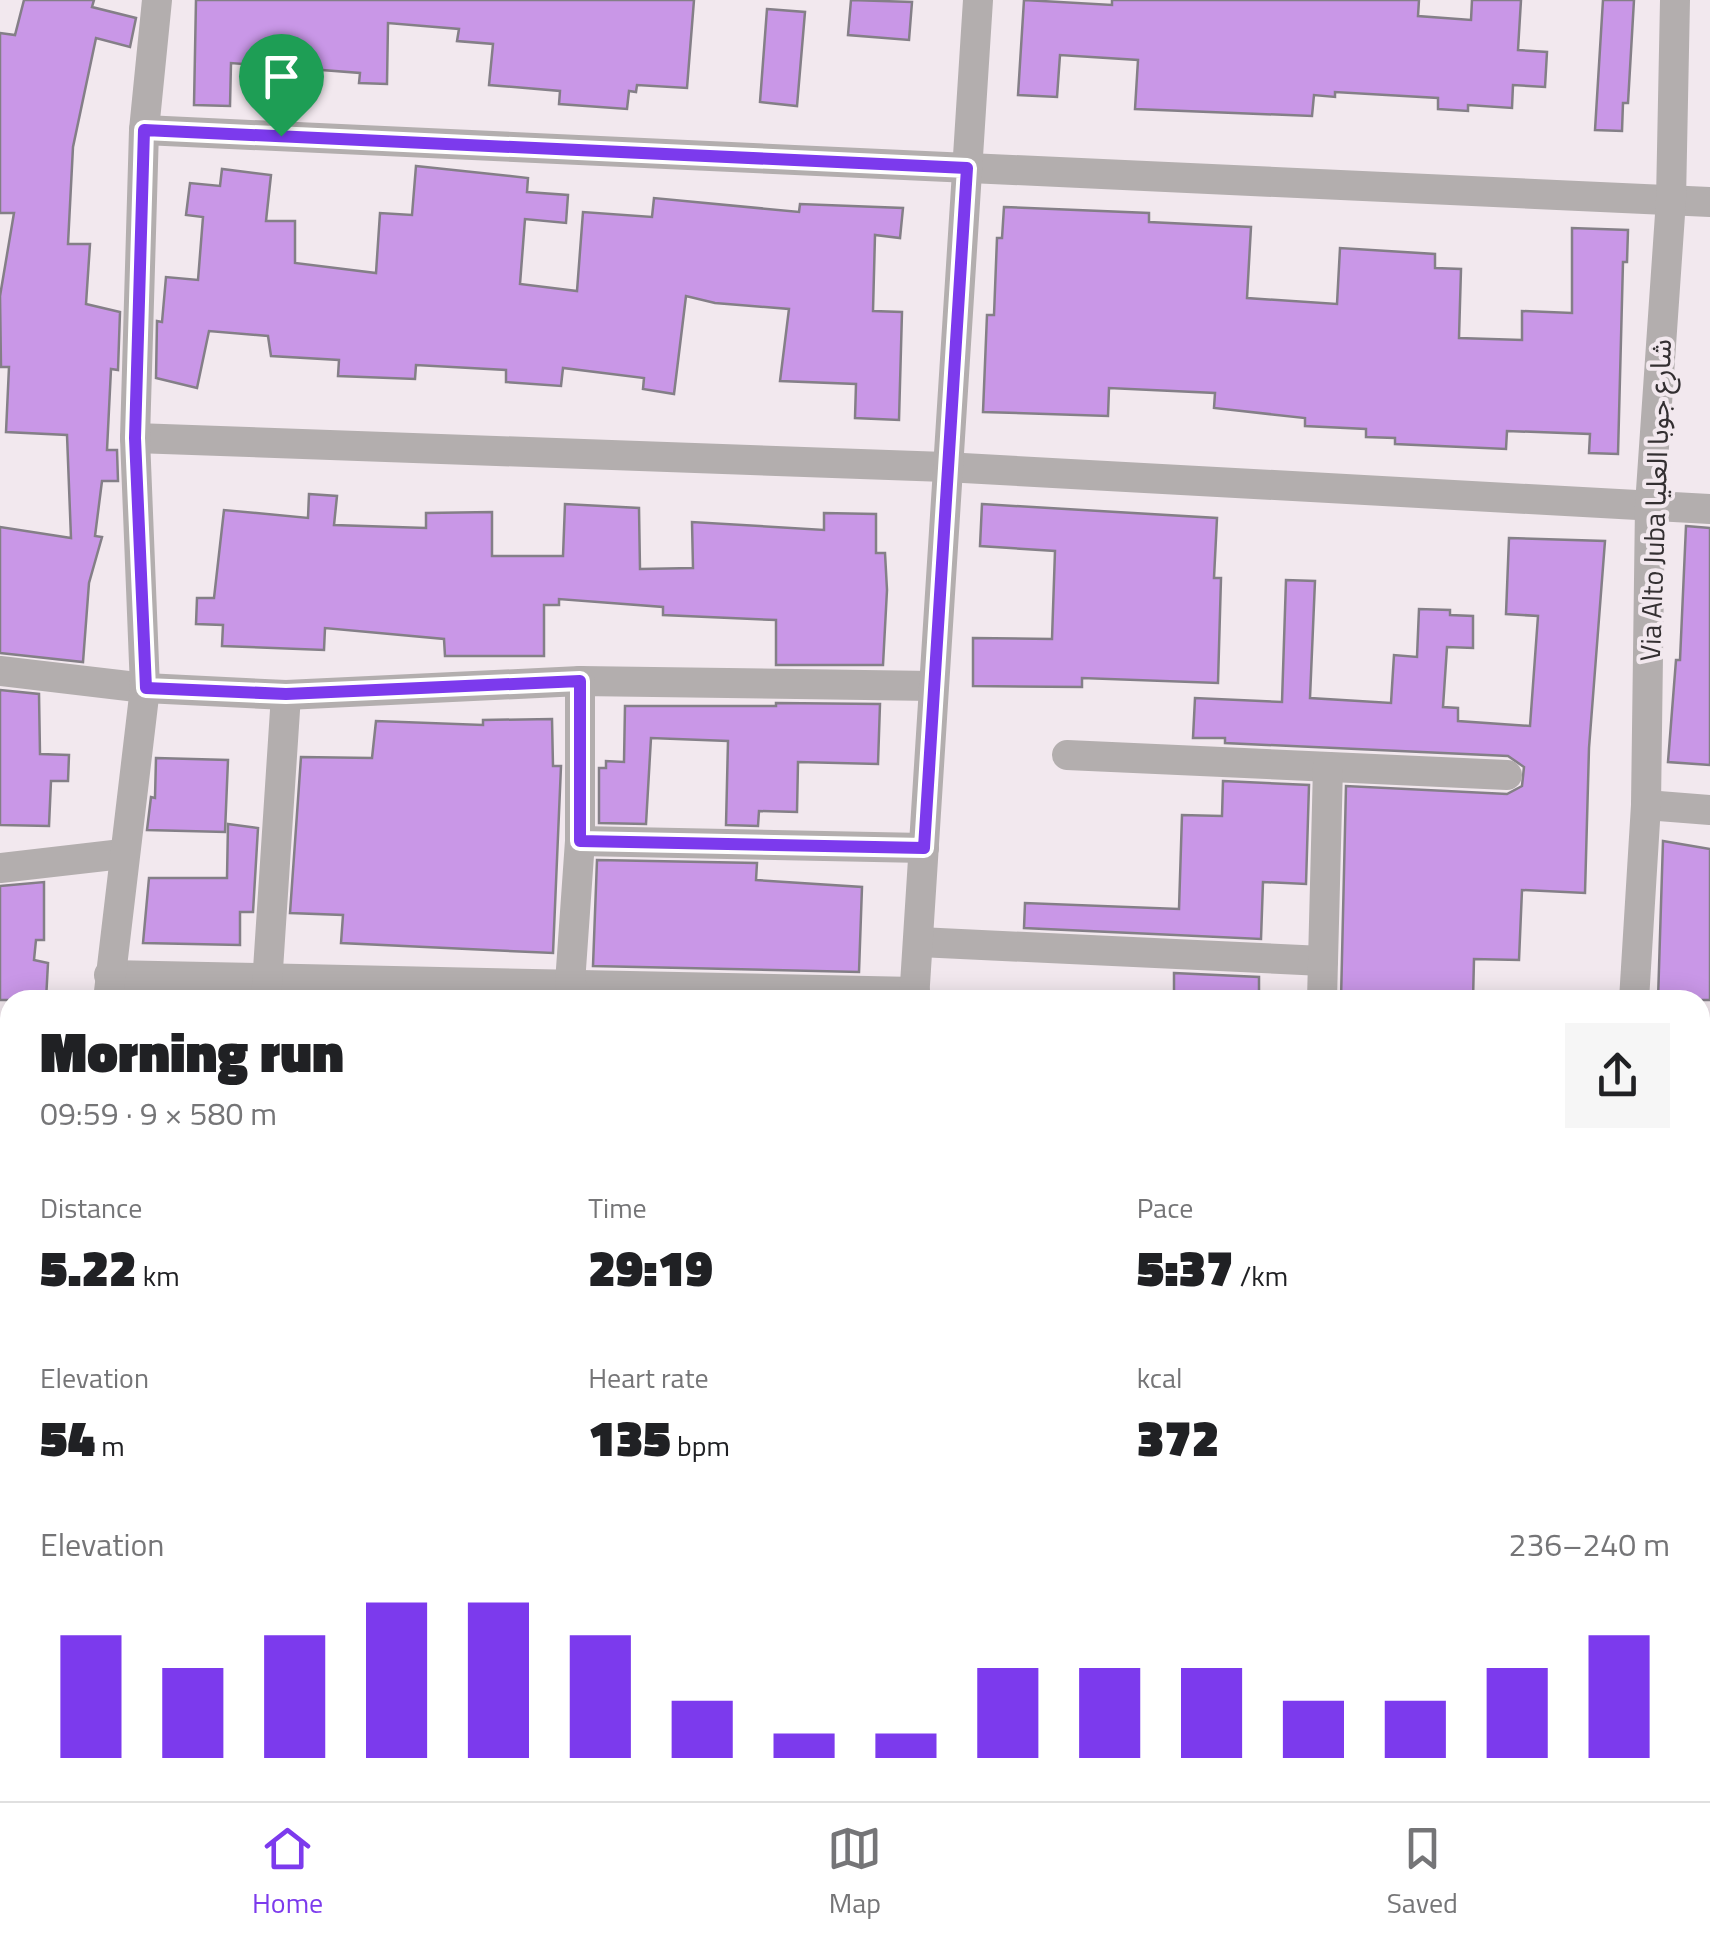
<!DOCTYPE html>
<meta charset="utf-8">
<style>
body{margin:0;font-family:"Titillium Web","Noto Sans Arabic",sans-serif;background:#f6f6f6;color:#202124;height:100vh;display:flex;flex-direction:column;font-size:38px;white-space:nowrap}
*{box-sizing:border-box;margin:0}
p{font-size:32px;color:#757577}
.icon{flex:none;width:55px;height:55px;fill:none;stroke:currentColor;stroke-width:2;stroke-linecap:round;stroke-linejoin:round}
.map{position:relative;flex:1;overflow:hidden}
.side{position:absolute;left:0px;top:990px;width:1710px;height:812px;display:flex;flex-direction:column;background:#fff;border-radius:30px 30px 0 0;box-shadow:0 5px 25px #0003}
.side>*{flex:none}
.pin{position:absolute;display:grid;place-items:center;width:85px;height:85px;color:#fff;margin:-102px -42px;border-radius:50% 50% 50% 0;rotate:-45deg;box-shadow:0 0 10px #0007}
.pin .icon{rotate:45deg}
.round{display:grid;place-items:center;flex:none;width:105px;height:105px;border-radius:0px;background:#f6f6f6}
.head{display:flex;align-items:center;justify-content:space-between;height:170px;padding:0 40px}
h1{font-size:55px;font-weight:800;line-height:75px}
.stats{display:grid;grid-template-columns:repeat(3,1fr);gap:15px;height:170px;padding:10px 40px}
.stats div{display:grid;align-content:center}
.stats b{font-size:50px;font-weight:800}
.stats small{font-size:28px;font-weight:400}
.stats p{font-size:28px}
.chart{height:280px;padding:20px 40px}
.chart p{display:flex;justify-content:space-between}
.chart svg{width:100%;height:180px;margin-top:10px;stroke:#7c3aed;stroke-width:6}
.menu{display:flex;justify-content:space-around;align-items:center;height:140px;border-top:2px solid #e0e0e0;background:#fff;font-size:28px;color:#757577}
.menu a{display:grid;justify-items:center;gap:5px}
.menu .on{color:#7c3aed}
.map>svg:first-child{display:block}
.building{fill:#c997e7;stroke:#847f87;stroke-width:2.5}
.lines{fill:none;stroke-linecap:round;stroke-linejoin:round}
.minor{stroke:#b3aeae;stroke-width:30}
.tertiary{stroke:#b3aeae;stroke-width:30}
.route-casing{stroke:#fff;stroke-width:20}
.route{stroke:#7c3aed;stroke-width:12}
.labels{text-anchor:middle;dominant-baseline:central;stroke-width:8;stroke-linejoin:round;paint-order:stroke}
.street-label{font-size:28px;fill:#332f31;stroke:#f2e8ee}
</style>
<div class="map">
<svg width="1710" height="1801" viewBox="0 0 1710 1801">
<rect width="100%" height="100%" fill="#f2e8ee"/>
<g class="building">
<polygon points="24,0 94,0 92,7 136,18 130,47 96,38 73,147 68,244 90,244 86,304 120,312 118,370 111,369 107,450 117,450 118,481 102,481 95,536 102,537 89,583 83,662 0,653 0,527 71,538 67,435 6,432 9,367 1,367 0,296 14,213 0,213 0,33 15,35"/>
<polygon points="196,0 694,0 687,88 637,85 636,92 629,91 627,109 559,104 560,91 489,85 493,44 457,41 459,29 388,23 387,84 359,83 360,73 231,63 230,106 194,105"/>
<polygon points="851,0 912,2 909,40 848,35"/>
<polygon points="1024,0 1112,5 1112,0 1419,0 1418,16 1471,20 1472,0 1521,0 1518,50 1547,52 1545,87 1513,85 1512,108 1468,105 1468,111 1438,109 1438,98 1335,92 1335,97 1314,95 1312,116 1135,109 1138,60 1060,55 1057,97 1018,95"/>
<polygon points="1603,0 1634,0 1628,103 1623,103 1622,131 1595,130"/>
<polygon points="767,9 805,12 797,106 760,102"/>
<polygon points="416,166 528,178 527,192 568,195 566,223 525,219 520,284 577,291 583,212 652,217 654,198 799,212 800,204 903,208 900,238 875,235 873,311 902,312 899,420 855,418 856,384 780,381 789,309 715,303 686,296 674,394 643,389 644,378 563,368 561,386 506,382 506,370 416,365 415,379 338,376 339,360 271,356 268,336 209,331 197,388 156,378 157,321 162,322 166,277 198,280 203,217 186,215 190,183 220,186 222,169 271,175 266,221 295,221 295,263 376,273 380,213 412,215"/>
<polygon points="1004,207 1149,213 1149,222 1251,227 1247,298 1337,304 1340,248 1435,254 1435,268 1461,269 1459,338 1522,340 1522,311 1572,313 1572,228 1628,230 1627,262 1623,262 1618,454 1589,453 1590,434 1507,431 1506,449 1395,444 1395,438 1366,437 1366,429 1305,426 1305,418 1214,408 1215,393 1109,388 1108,416 983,412 987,315 994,315 997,238 1002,238"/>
<polygon points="309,494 337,496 334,525 426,528 426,513 492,512 492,556 563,556 565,504 639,508 640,569 693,568 692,522 824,530 824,513 876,514 876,553 885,553 887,590 883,665 776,665 776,620 663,615 663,607 559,599 559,605 544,605 544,656 445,656 444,639 325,628 324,650 222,646 223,625 196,624 197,598 214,598 224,510 308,518"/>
<polygon points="982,504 1217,518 1214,578 1221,578 1218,683 1082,678 1082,687 973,686 973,638 1052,639 1055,551 980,546"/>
<polygon points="1686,526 1710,528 1710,765 1668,762 1676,660 1680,660"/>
<polygon points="1509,538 1605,541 1589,748 1585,893 1522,890 1519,960 1474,959 1473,1000 1341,1000 1346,786 1507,794 1522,786 1524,767 1508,756 1225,743 1225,738 1193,738 1195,698 1282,702 1286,580 1315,581 1310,698 1391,703 1394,655 1417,657 1419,609 1450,610 1450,615 1473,616 1473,648 1447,647 1443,707 1458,708 1458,721 1530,726 1538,616 1506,614"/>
<polygon points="0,690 39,694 40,754 69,755 68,781 51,781 49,826 0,825"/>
<polygon points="776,703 880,704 878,764 798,762 797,812 759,811 758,826 726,825 728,741 651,738 646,824 599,823 599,768 606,768 606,761 624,762 625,706 776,706"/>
<polygon points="552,719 553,766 561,766 553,953 341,943 343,915 290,913 301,757 372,758 376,721 483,725 483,720"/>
<polygon points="156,758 228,760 225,832 147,830 151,797 155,798"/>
<polygon points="1223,781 1309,785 1306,884 1263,882 1261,939 1024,928 1025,903 1179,909 1182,815 1222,816"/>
<polygon points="228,824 258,828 253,912 240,912 240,945 143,943 149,878 227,878"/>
<polygon points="1663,841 1710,849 1710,1000 1658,1000"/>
<polygon points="597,860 757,863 756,880 862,887 859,972 593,966"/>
<polygon points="44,882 44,940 36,940 34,960 48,963 46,1000 0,1000 0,886"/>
<polygon points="1174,973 1259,977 1259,998 1174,995"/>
</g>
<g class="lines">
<g class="minor">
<polyline points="144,130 1710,202"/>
<polyline points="135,438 945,467 1710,509"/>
<polyline points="0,671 145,688 286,695 580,681 933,686"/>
<polyline points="1067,755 1507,775"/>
<polyline points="1646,805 1710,810"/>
<polyline points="580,841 924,848"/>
<polyline points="0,868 122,854"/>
<polyline points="919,942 1323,961"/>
<polyline points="109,975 915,992"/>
<polyline points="108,1000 145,688 135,438 144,130 157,0"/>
<polyline points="266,1000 286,695"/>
<polyline points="579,1000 570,983 580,841 580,681"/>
<polyline points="914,1000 978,0"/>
<polyline points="1322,1000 1328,767"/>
<polyline points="1700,1139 1710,1139"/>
<polyline points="1700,1446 1710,1446"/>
<polyline points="0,1675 10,1675"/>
<polyline points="1700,1770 1710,1770"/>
<polyline points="48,1801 49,1792"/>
<polyline points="865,1801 865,1792"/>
</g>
<g class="tertiary">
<polyline points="1634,1000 1646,805 1650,505 1671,200 1675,0"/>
<polyline points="1598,1801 1598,1792"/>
</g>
</g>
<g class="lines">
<g class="route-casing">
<polygon id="route" points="144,130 967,168 924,848 580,841 580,681 286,694 146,688 135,438"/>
</g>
<use href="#route" class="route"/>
</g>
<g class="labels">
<g class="street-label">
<text transform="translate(1655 500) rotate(-88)">Via Alto Juba شارع جوبا العليا</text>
</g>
</g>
</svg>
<div class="pin" style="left:281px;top:136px;background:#1e9e55"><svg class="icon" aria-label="arrive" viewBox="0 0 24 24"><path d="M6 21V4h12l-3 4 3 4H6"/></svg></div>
<section class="side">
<div class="head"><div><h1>Morning run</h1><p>09:59 · 9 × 580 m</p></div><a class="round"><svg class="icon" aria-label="share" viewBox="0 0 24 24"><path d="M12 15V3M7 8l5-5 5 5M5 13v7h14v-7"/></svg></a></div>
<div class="stats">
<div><p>Distance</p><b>5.22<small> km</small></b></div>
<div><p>Time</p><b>29:19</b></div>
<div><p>Pace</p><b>5:37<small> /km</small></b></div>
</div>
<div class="stats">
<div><p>Elevation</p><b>54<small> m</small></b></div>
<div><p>Heart rate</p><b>135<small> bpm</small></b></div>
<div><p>kcal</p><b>372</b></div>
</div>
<div class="chart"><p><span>Elevation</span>236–240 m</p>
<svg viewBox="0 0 160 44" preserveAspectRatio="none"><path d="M5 44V14M15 44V22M25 44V14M35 44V6M45 44V6M55 44V14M65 44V30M75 44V38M85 44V38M95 44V22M105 44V22M115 44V22M125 44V30M135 44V30M145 44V22M155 44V14"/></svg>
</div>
</section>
</div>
<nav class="menu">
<a class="on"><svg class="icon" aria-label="home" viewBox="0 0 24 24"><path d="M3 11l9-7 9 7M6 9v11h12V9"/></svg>Home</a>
<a><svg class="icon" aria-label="map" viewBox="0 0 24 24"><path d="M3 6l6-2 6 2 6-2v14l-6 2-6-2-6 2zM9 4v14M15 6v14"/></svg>Map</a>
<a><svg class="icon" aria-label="saved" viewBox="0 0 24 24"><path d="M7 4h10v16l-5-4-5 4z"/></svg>Saved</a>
</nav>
